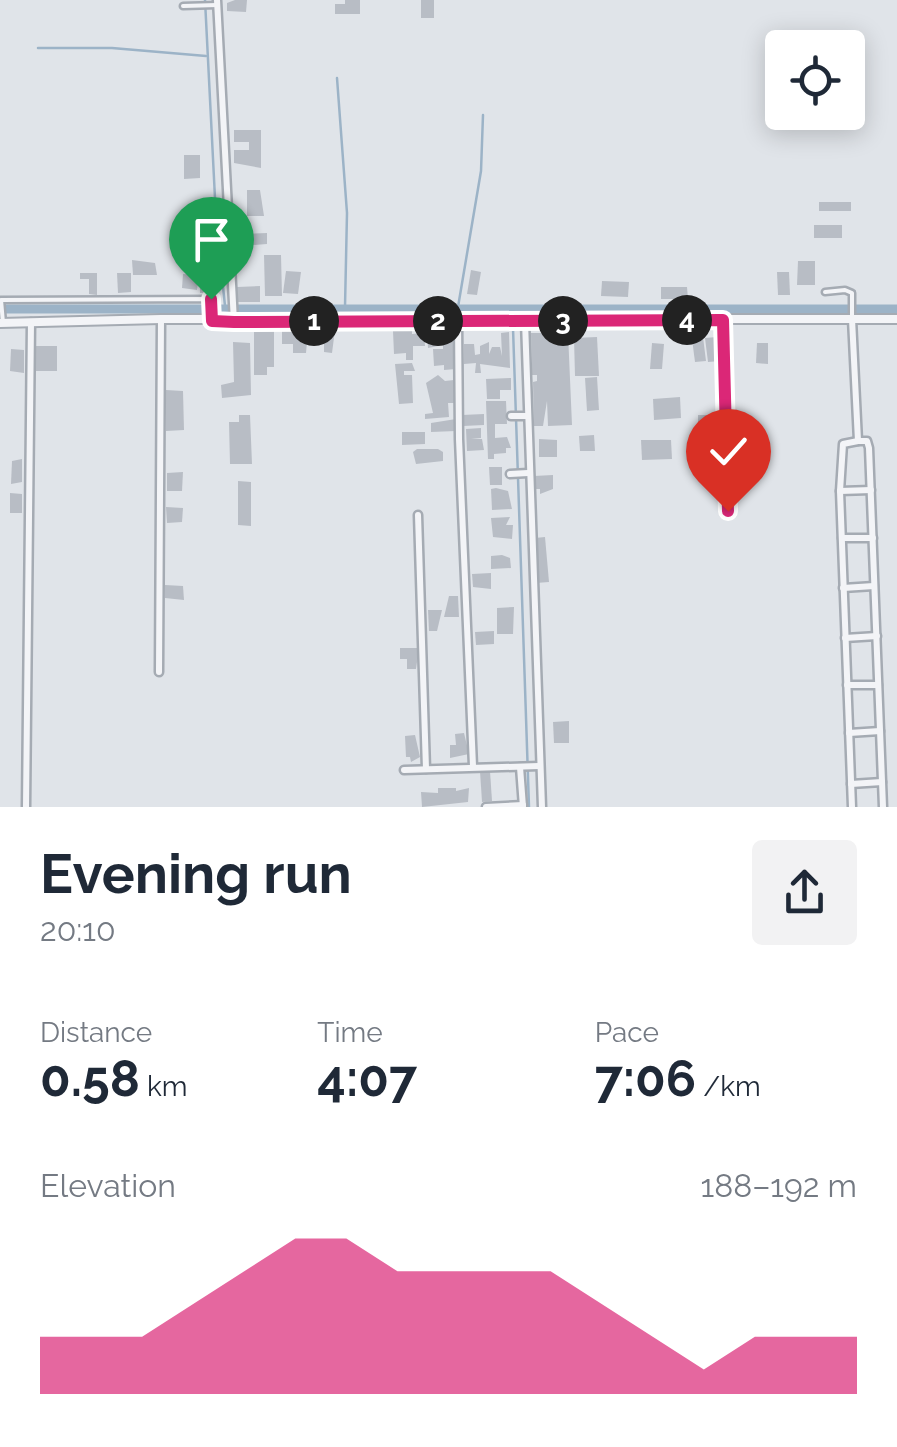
<!DOCTYPE html>
<meta charset="utf-8">
<style>
body{margin:0;font-family:Raleway,sans-serif;background:#f2f2f3;color:#1f2937;height:100vh;display:flex;flex-direction:column;font-size:38px;white-space:nowrap}
*{box-sizing:border-box;margin:0}
p{font-size:32px;color:#747a83}
.icon{flex:none;width:55px;height:55px;fill:none;stroke:currentColor;stroke-width:2;stroke-linecap:round;stroke-linejoin:round}
.map{position:relative;height:807px;overflow:hidden}
.sheet{display:flex;flex-direction:column;background:#fff;flex:1}
.sheet>*{flex:none}
.fabs{position:absolute;left:765px;top:30px;display:grid;gap:20px}
.fabs a{display:grid;place-items:center;width:100px;height:100px;border-radius:10px;background:#fff;box-shadow:0 5px 25px #0003;font-size:50px}
.pin{position:absolute;display:grid;place-items:center;width:85px;height:85px;color:#fff;margin:-102px -42px;border-radius:50% 50% 50% 0;rotate:-45deg;box-shadow:0 0 10px #0007}
.pin .icon{rotate:45deg}
.km{position:absolute;width:50px;height:50px;margin:-25px;border-radius:50%;background:#222;color:#fff;font-size:28px;line-height:50px;text-align:center}
.round{display:grid;place-items:center;flex:none;width:105px;height:105px;border-radius:10px;background:#f2f2f3}
.headline{display:flex;align-items:center;justify-content:space-between;height:170px;padding:0 40px}
h1{font-size:55px;font-weight:700;line-height:75px}
.figures{display:grid;grid-template-columns:repeat(3,1fr);gap:15px;height:170px;padding:10px 40px}
.figures div{display:grid;align-content:center}
.figures b{font-size:50px;font-weight:700}
.figures small{font-size:28px;font-weight:400}
.figures p{font-size:28px}
.chart{height:280px;padding:20px 40px}
.chart p{display:flex;justify-content:space-between}
.chart svg{width:100%;height:180px;margin-top:10px;fill:#db2777;opacity:.7}
.map>svg:first-child{display:block}
.lines{fill:none;stroke-linecap:round;stroke-linejoin:round}
.stream{stroke:#9cb3c7;stroke-width:2.5}
.canal{stroke:#9cb3c7;stroke-width:9}
.building{fill:#b8bdc5}
.service-casing{stroke:#a5abb3;stroke-width:9}
.minor-casing{stroke:#a5abb3;stroke-width:11}
.tertiary-casing{stroke:#a5abb3;stroke-width:12}
.service{stroke:#f3f4f7;stroke-width:4}
.minor{stroke:#f3f4f7;stroke-width:6}
.tertiary{stroke:#f3f4f7;stroke-width:8}
.route-casing{stroke:#fff;stroke-width:20}
.route{stroke:#db2777;stroke-width:12}
</style>
<div class="map">
<svg width="897" height="807" viewBox="0 0 897 807">
<rect width="100%" height="100%" fill="#e0e4e9"/>
<g class="lines">
<g class="stream">
<polyline points="205,0 216,218 225,306"/>
<polyline points="38,48 112,48 206,56"/>
<polyline points="337,78 347,213 345,307"/>
<polyline points="458,307 481,171 483,115"/>
<polyline points="513,314 513,307"/>
<polyline points="513,328 529,807"/>
</g>
<polyline class="canal" points="0,309 897,309"/>
</g>
<g class="building">
<polygon points="235,0 247,0 246,12 227,11 227,3"/>
<polygon points="345,0 360,0 360,14 335,14 335,4 345,4"/>
<rect x="421" y="0" width="13" height="18"/>
<polygon points="234,130 261,130 261,168 234,163 234,150 249,150 249,142 234,142"/>
<polygon points="184,155 200,155 200,178 184,179"/>
<polygon points="247,190 260,190 264,216 247,216"/>
<rect x="819" y="202" width="32" height="9"/>
<rect x="814" y="225" width="28" height="13"/>
<polygon points="267,233 267,244 239,246 238,234"/>
<polygon points="264,255 281,255 282,296 265,296"/>
<polygon points="132,260 155,263 157,275 133,275"/>
<polygon points="798,261 815,261 815,285 797,285"/>
<polygon points="471,270 481,272 477,295 467,294"/>
<polygon points="286,271 301,272 298,294 283,293"/>
<polygon points="777,272 789,272 790,295 778,295"/>
<polygon points="80,273 97,273 97,295 89,294 89,279 80,279"/>
<polygon points="117,273 131,273 131,292 118,293"/>
<polygon points="183,274 199,275 197,290 182,288"/>
<polygon points="200,277 216,277 217,292 200,293"/>
<polygon points="602,281 629,282 628,297 601,296"/>
<polygon points="260,286 260,302 237,302 237,287"/>
<polygon points="661,287 687,287 688,299 661,299"/>
<polygon points="282,329 335,330 332,353 324,352 324,343 307,342 306,353 293,353 293,344 282,344"/>
<polygon points="454,329 456,369 444,370 444,365 434,366 433,349 443,349 443,345 428,348 427,330"/>
<polygon points="254,330 274,330 274,367 267,367 267,375 254,375"/>
<polygon points="412,330 412,334 424,333 425,346 413,346 413,360 406,360 406,353 394,354 393,331"/>
<polygon points="509,332 510,368 480,364 481,373 475,373 476,363 464,364 464,344 474,344 475,355 480,354 480,346 489,342 489,354 492,347 500,347 502,356 501,333"/>
<polygon points="531,333 549,333 549,343 552,333 568,333 572,425 548,426 547,401 543,426 534,426 533,382 537,381 537,375 532,375"/>
<polygon points="597,337 599,376 575,376 574,338"/>
<polygon points="703,337 706,361 695,362 692,339"/>
<polygon points="717,337 720,361 708,362 705,338"/>
<polygon points="233,342 250,343 251,395 222,398 221,385 234,382"/>
<polygon points="652,343 664,344 662,369 650,369"/>
<polygon points="757,343 768,343 768,364 756,363"/>
<polygon points="34,346 57,346 57,371 35,371"/>
<polygon points="11,349 24,350 24,373 10,371"/>
<polygon points="412,363 415,371 404,371 404,375 412,375 413,403 399,404 395,364"/>
<polygon points="438,375 445,381 454,380 455,403 448,403 449,417 425,419 425,414 433,413 426,383"/>
<polygon points="597,377 599,410 587,411 585,378"/>
<polygon points="511,378 511,390 500,390 500,399 487,399 486,379"/>
<polygon points="166,390 183,391 184,430 166,431"/>
<polygon points="680,397 681,418 654,420 653,399"/>
<polygon points="486,401 506,401 507,424 495,424 495,438 507,437 511,448 506,448 506,453 494,454 494,459 488,459"/>
<polygon points="484,414 484,425 463,426 462,415"/>
<polygon points="239,415 250,415 252,464 230,464 229,422 239,422"/>
<rect x="698" y="415" width="21" height="14"/>
<polygon points="456,419 456,431 431,432 431,423"/>
<polygon points="481,428 481,438 471,439 482,439 484,450 467,451 466,429"/>
<polygon points="402,432 425,432 425,444 402,445"/>
<polygon points="594,435 595,451 580,451 579,436"/>
<polygon points="539,439 557,440 557,457 539,457"/>
<polygon points="641,440 671,440 672,459 642,460"/>
<polygon points="417,449 438,449 443,452 443,461 416,464 413,452"/>
<polygon points="22,459 22,482 11,484 12,461"/>
<polygon points="489,467 502,467 502,485 490,485"/>
<polygon points="183,472 182,491 167,491 167,473"/>
<polygon points="553,475 553,489 540,494 540,489 535,489 534,476"/>
<polygon points="238,481 251,482 251,526 238,525"/>
<polygon points="496,488 508,491 512,509 492,510 491,489"/>
<polygon points="10,493 22,494 22,513 10,513"/>
<polygon points="166,507 183,508 182,522 167,523"/>
<polygon points="510,517 506,525 513,525 512,539 493,537 491,518"/>
<polygon points="545,537 549,582 536,583 535,538"/>
<polygon points="502,555 510,558 511,568 491,569 491,556"/>
<polygon points="491,573 491,589 473,587 472,574"/>
<polygon points="165,585 183,586 184,600 165,598"/>
<polygon points="449,596 458,596 459,617 444,617"/>
<polygon points="514,607 513,634 497,634 497,608"/>
<polygon points="428,610 442,610 437,631 429,631"/>
<polygon points="494,631 494,644 476,645 475,632"/>
<polygon points="400,648 419,648 416,669 407,669 407,659 400,659"/>
<polygon points="569,721 569,743 554,743 553,722"/>
<polygon points="464,733 469,754 450,758 450,745 456,745 455,734"/>
<polygon points="415,735 420,757 411,762 410,757 406,757 405,736"/>
<polygon points="480,771 490,771 492,801 482,802"/>
<polygon points="438,788 456,788 456,791 469,788 468,802 422,807 421,792 438,793"/>
</g>
<g class="lines">
<g class="service-casing">
<g id="service">
<polyline points="183,6 217,5"/>
<polyline points="825,292 845,290 852,293 852,319"/>
<polyline points="3,323 1,300 211,299 212,316"/>
</g>
</g>
<g class="minor-casing">
<g id="minor">
<polyline points="217,0 234,322"/>
<polyline points="852,319 858,441 867,441 869,448 883,807"/>
<polyline points="723,320 728,511"/>
<polyline points="458,321 459,439 473,766"/>
<polyline points="525,321 542,807"/>
<polyline points="511,416 527,416"/>
<polyline points="510,474 528,473"/>
<polyline points="840,491 871,490"/>
<polyline points="418,515 426,769"/>
<polyline points="842,538 873,538"/>
<polyline points="843,588 874,586"/>
<polyline points="845,638 877,636"/>
<polyline points="159,672 161,319"/>
<polyline points="847,685 878,685"/>
<polyline points="849,733 880,731"/>
<polyline points="520,767 523,807"/>
<polyline points="404,770 539,766"/>
<polyline points="851,784 882,782"/>
<polyline points="26,807 31,322"/>
<polyline points="486,807 523,805"/>
<polyline points="852,807 840,491 843,444 858,441"/>
</g>
</g>
<g class="tertiary-casing">
<polyline id="tertiary" points="0,323 161,319 897,319"/>
</g>
<use href="#service" class="service"/>
<use href="#minor" class="minor"/>
<use href="#tertiary" class="tertiary"/>
</g>
<g class="lines">
<g class="route-casing">
<polyline id="route" points="211,299 212,321 234,322 723,320 728,511"/>
</g>
<use href="#route" class="route"/>
</g>
</svg>
<div class="fabs">
<a><svg class="icon" aria-label="locate" viewBox="0 0 24 24"><circle cx="12" cy="12" r="6"/><path d="M12 2v4M12 18v4M2 12h4M18 12h4"/></svg></a>
</div>
<div class="pin" style="left:211px;top:299px;background:#1e9e55"><svg class="icon" aria-label="arrive" viewBox="0 0 24 24"><path d="M6 21V4h12l-3 4 3 4H6"/></svg></div>
<div class="pin" style="left:728px;top:511px;background:#d93025"><svg class="icon" aria-label="check" viewBox="0 0 24 24"><path d="M5 12l5 5 9-10"/></svg></div>
<b class="km" style="left:314px;top:321px">1</b>
<b class="km" style="left:438px;top:321px">2</b>
<b class="km" style="left:563px;top:321px">3</b>
<b class="km" style="left:687px;top:320px">4</b>
</div>
<section class="sheet">
<div class="headline"><div><h1>Evening run</h1><p>20:10</p></div><a class="round"><svg class="icon" aria-label="share" viewBox="0 0 24 24"><path d="M12 15V3M7 8l5-5 5 5M5 13v7h14v-7"/></svg></a></div>
<div class="figures">
<div><p>Distance</p><b>0.58<small> km</small></b></div>
<div><p>Time</p><b>4:07</b></div>
<div><p>Pace</p><b>7:06<small> /km</small></b></div>
</div>
<div class="chart"><p><span>Elevation</span>188–192 m</p>
<svg viewBox="0 0 160 44" preserveAspectRatio="none"><path d="M0 44V30L10 30L20 30L30 22L40 14L50 6L60 6L70 14L80 14L90 14L100 14L110 22L120 30L130 38L140 30L150 30L160 30V44z"/></svg>
</div>
</section>
